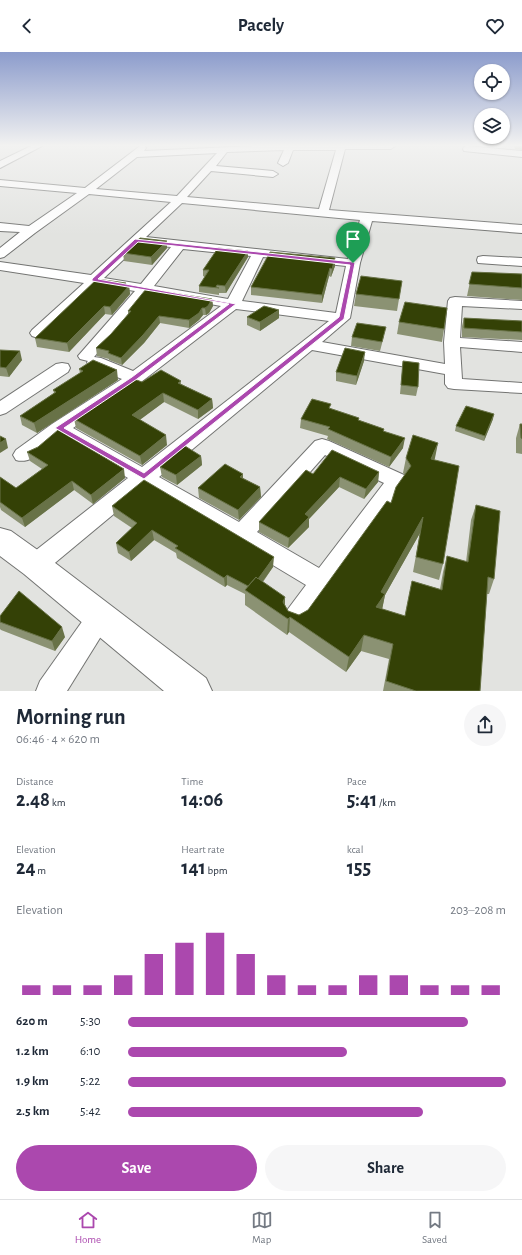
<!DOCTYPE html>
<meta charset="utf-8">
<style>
body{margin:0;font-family:"Alegreya Sans",sans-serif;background:#f6f6f7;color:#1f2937;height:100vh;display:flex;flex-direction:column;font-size:15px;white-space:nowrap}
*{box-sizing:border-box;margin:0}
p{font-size:13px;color:#747a83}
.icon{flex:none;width:22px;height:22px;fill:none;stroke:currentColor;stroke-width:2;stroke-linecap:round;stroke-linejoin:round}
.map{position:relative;height:639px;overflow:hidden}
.drawer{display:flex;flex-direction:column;background:#fff;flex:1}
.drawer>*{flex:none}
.tools{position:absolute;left:474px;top:12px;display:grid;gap:8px}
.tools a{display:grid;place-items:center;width:36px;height:36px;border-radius:50%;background:#fff;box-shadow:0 1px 3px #0004;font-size:20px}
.pin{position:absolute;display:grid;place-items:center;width:34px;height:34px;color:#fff;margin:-41px -17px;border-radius:50% 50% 50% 0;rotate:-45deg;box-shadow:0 0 4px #0007}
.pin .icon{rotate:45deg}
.round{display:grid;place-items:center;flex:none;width:42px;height:42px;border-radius:21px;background:#f6f6f7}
.headline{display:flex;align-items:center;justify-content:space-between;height:68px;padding:0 16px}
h1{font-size:22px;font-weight:700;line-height:30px}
.metrics{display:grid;grid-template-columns:repeat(3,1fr);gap:6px;height:68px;padding:4px 16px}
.metrics div{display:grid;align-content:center}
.metrics b{font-size:20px;font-weight:700}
.metrics small{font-size:11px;font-weight:400}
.metrics p{font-size:11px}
.chart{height:112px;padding:8px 16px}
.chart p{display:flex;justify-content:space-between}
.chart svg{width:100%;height:72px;margin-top:4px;stroke:#ab48ae;stroke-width:6}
.button{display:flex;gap:8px;margin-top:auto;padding:8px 16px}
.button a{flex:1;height:46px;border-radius:24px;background:#ab48ae;color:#fff;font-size:16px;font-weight:700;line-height:46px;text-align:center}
.button a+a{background:#f6f6f7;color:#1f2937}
ul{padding:0 16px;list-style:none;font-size:13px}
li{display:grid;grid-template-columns:64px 48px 1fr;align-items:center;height:30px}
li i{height:10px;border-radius:5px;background:#ab48ae}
header{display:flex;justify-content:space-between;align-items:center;height:52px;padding:0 16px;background:#fff;font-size:18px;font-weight:700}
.tab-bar{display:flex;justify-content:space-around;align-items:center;height:56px;border-top:1px solid #e0e1e3;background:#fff;font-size:11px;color:#747a83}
.tab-bar a{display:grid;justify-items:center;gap:2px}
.tab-bar .current{color:#ab48ae}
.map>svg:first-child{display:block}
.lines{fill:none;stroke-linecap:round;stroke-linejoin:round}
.street-casing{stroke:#737472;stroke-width:2}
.secondary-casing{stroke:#737472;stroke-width:2}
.street{fill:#fff;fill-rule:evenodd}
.secondary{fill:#fff;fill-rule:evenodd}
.wall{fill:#8b9273}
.shaded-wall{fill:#687247}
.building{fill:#344106;stroke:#687247}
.route{fill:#ab48ae;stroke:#fff;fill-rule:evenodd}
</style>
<header><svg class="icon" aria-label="back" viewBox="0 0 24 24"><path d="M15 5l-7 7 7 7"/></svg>Pacely<svg class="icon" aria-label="heart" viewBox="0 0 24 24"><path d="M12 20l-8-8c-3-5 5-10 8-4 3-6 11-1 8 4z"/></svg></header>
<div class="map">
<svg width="522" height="639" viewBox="0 0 522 639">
<rect width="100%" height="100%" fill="#e2e3e0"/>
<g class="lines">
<g class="street-casing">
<g id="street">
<polygon points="31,94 42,94 0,116 0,109"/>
<path d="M140,94h5l1,2 -2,3 110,-5h141l-4,3h-46l-16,61 193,15v8l-150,-12 -12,42 -10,55 -28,24 123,22 -1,-22 4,-41 2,-3 5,-1 67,4v8l-60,-3 -2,32 62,4v10l-62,-5 2,32 60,4v10l-68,-4 -6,-1 -3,-4v-10l-133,-24 -153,127 80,45 76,-81 7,-2 7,2 75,34 3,5 -3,5 -98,140 -9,4 -9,-4 -4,-8 4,-8 18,-24 -161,-97 -101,84 -9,3 -9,-3 -3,-7 3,-7 102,-80 -68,-41c-13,10 -28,28 -44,23l-3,-5 3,-5 36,-26 70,-45 -33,-13 -2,-4 1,-1 -8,-2 -2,-3 57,-65 -38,-6 -53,51 -6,2 -6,-2 -2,-3 2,-3 52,-47 -84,-13v-8l91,13 80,-73 -82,-8 -54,39 -31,24 -4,1v-10l20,-16 -20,-1v-8l29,3 48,-33 -77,-7v-6l85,8zM284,98l-6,13 5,3 5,-3 5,-13h43l-17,59 -132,-12 24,-26 62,6 5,-3 -5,-3 -57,-5 11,-14zM217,101l-40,43 -81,-7 41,-32zM182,151l178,17 -12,39 -202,-22zM140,192l31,3 -30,37 -37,-6zM183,197l68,7 -23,43 -74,-13zM263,205l83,9 -10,47 -94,-12zM148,241l73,13 -88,65 -32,-13 -7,-1zM236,257l93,12 -187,146 -69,-39 68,-46zM325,403l59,28 -65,85 -62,-36z"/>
<polygon points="467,94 522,99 522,105 464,99 463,97 464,95"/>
<polygon points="483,204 522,206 522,214 478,211 477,208 478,205"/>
<polygon points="62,311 68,312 70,316 68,320 6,361 0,363 0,349 56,312"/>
<polygon points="100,553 109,557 113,565 67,639 36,639 40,629 91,557"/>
</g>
</g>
<g class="secondary-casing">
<polygon id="secondary" points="0,476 11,479 46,504 206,626 212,639 164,639 24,522 0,504"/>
</g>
<use href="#street" class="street"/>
<use href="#secondary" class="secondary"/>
</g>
<g class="wall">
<polygon points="514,94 522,94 522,98 515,97"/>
<polygon points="167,189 167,196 152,213 124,209 123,201"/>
<polygon points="248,199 248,205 226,241 219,241 219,243 199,240 199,234 205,225 203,224 203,218"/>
<polygon points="335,206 335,214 331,225 329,224 322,251 251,243 251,235"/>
<polygon points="472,220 522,222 522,248 467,244"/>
<polygon points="402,229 397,259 354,254 356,242"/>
<polygon points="127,234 129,234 130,242 112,263 105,262 69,300 37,295 35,286"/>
<polygon points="212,247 213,254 209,261 206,263 203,263 199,268 189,276 160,271 144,291 122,313 109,308 109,307 97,304 96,296 111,282 128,262 128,259"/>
<polygon points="247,265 279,266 260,279 247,273"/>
<polygon points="464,266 522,269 522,288 462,285 462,274"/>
<polygon points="399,270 444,277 442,290 397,282"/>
<polygon points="384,284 380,299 351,294 352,285"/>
<polygon points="0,298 22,308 9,325 0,324"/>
<polygon points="364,309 356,333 336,329 336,320"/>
<polygon points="403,309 418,335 416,344 400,342"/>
<polygon points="79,317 118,328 37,381 22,373 20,364 54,341 53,338 80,321"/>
<polygon points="181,329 181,332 212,347 213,356 198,367 164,350 139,368 167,393 142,413 76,376 74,367 142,330"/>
<polygon points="330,357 359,366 359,368 384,377 384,379 403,396 389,415 327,387 328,384 300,376 301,367"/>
<polygon points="493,367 484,389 455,379 456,374"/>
<polygon points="520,372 522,372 522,402 516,401 516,386"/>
<polygon points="27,400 125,426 93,452 74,438 25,475 1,458 0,455 0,425 16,436 42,417 30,409"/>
<polygon points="201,404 202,413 177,433 162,425 160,415"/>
<polygon points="406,406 435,406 434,408 443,512 439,528 413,520 420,481 385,543 382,557 405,564 412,529 440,537 443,520 447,504 466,510 471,468 476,453 494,527 489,542 487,542 480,639 383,639 389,607 361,599 346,620 289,580 287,583 245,553 245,542 227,533 225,535 177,506 176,501 154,488 131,509 118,501 116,491 132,476 114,464 112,454 273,515 263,530 285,553 288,559 299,563 308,558 391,451 405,423 403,421"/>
<polygon points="379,420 378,430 364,447 339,435 309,467 309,475 288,496 259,480 259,470 313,422"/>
<polygon points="243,422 243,426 260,435 261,445 239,468 199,446 198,436"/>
<polygon points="0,564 65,585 55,599 1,578 0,577"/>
</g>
<g class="shaded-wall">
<polygon points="167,189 167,196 152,213 151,205"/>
<polygon points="248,199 248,205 226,241 225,234"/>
<polygon points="335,206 335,214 331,225 332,217"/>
<polygon points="330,216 329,224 322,251 322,243"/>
<polygon points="126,231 127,236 129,234 130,242 112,263 110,255 124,233"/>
<polygon points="212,247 213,254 209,261 206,263 205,256"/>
<polygon points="104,254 105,262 69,300 67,291"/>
<polygon points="202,256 203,263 199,268 189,276 189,268"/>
<polygon points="279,258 279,266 260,279 260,270"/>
<polygon points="159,264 160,271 144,291 122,313 121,306"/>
<polygon points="20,299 22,308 9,325 6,316"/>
<polygon points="365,300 364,309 356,333 357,324"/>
<polygon points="117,318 118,328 37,381 34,371"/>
<polygon points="163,341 164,350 133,373 132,363"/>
<polygon points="212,347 213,356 198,367 198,358"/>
<polygon points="494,362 493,367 484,389 485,384"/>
<polygon points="166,383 167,393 142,413 140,404"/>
<polygon points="405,386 403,396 389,415 391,405"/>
<polygon points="6,387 8,396 0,401 0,391"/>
<polygon points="438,391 435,406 427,422 431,407"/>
<polygon points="201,404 202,413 177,433 176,423"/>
<polygon points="124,417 125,426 93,452 91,443"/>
<polygon points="379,420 378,430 364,447 366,437"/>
<polygon points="243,422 243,432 240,425"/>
<polygon points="340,425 339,435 309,467 309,475 288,496 289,486 305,462"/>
<polygon points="72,429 74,438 25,475 22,466"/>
<polygon points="260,435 261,445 239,468 238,458"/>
<polygon points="423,465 420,481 385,543 382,558 376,555 381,540"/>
<polygon points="152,478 154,488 131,509 129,500"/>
<polygon points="274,505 273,515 253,543 251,536"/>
<polygon points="227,523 227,533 225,535 224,526"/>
<polygon points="285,545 285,560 283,550"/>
<polygon points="290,565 289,580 287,583 288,567"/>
<polygon points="62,575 65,585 55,599 52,589"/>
<polygon points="364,583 361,599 346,620 349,605"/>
</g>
<g class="building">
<polygon points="140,186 167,189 151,205 123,201"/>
<polygon points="218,196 248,199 225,234 217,233 216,235 219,236 199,234 209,218 203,218"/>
<polygon points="270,200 335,206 332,217 330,216 322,243 251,235"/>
<polygon points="472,220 522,222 522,236 469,232"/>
<polygon points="361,224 402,229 399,247 356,242"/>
<polygon points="97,227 126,231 124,233 129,234 110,255 104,254 67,291 35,286"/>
<polygon points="146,237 212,247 208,254 205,256 202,256 199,261 189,268 159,264 143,283 121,306 108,301 109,299 96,296 111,282 131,259 128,259"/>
<polygon points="405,250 447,256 444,277 399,270"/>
<polygon points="264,254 279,258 260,270 247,265"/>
<polygon points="464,266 522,269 522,280 464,276"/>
<polygon points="357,271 386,275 382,290 352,285"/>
<polygon points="345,296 365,300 357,324 336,320"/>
<polygon points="0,298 20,299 6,316 0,315"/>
<polygon points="93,308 117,318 34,371 20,364 56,340 53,338 83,319 79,317"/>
<polygon points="403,309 419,311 418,335 401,333"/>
<polygon points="161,318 181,329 178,331 212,347 198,358 163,341 132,363 166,383 140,404 74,367 134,327 142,330"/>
<polygon points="312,347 331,352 329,356 359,366 358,368 384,377 383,379 405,386 391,405 328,377 330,375 301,367"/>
<polygon points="466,354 494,362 485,384 456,374"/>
<polygon points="520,372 522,372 522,387 521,386"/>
<polygon points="58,378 124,417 91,443 72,429 22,466 0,450 0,425 16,436 48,413 27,400 38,395"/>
<polygon points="413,383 438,391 431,407 459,414 443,512 416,505 423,465 381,540 385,542 376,555 405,564 412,529 442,538 447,504 468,510 476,453 500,459 494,527 488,525 480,639 416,639 386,629 393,592 364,583 349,605 290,565 288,567 245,538 256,525 285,545 283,550 288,559 299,563 308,558 387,449 391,451 396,435 411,414 406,406"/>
<polygon points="0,384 6,387 0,391"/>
<polygon points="185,394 201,404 176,423 160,415"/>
<polygon points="332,398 379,420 366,437 340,425 305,462 309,465 289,486 259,470 306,418 313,422"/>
<polygon points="225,412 243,422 240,425 260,435 238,458 198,436"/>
<polygon points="144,428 274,505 258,527 256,525 248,534 227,523 224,526 175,496 178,494 152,478 129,500 116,491 137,471 112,454"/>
<polygon points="19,539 62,575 52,589 0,570 0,564"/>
</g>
<linearGradient id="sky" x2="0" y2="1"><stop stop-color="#8c9ccc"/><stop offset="0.51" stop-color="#f2f2f1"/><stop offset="1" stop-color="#f2f2f1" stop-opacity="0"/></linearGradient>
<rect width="522" height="183" fill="url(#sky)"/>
<path class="route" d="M135,187l218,23 2,1 -11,56 -200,160 -89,-51 77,-51 97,-73 -137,-23v-2zM138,190l212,23 -11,52 -195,156 -80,-45 73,-49 99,-75 -138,-25z"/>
</svg>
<div class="tools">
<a><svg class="icon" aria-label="locate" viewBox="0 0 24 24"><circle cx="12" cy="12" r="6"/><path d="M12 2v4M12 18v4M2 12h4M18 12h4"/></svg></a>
<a><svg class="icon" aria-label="layers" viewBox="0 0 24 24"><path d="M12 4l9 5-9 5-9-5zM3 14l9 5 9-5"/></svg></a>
</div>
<div class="pin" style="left:353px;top:211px;background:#1e9e55"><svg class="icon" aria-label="arrive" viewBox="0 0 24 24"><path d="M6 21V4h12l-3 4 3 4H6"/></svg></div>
</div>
<section class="drawer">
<div class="headline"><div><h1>Morning run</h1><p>06:46 · 4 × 620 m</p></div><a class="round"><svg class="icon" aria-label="share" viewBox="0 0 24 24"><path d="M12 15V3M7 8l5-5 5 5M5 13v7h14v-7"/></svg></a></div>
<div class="metrics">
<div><p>Distance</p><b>2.48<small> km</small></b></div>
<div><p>Time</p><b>14:06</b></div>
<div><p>Pace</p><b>5:41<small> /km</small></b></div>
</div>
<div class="metrics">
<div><p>Elevation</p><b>24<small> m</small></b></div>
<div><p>Heart rate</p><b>141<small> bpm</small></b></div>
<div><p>kcal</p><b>155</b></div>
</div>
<div class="chart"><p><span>Elevation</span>203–208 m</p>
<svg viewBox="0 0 160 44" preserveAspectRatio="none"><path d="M5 44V38M15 44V38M25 44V38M35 44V32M45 44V19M55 44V12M65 44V6M75 44V19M85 44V32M95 44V38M105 44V38M115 44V32M125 44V32M135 44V38M145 44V38M155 44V38"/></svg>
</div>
<ul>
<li><b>620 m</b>5:30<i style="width:90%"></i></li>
<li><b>1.2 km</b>6:10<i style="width:58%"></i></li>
<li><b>1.9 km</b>5:22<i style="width:100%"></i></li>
<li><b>2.5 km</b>5:42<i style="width:78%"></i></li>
</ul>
<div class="button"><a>Save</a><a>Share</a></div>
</section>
<nav class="tab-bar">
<a class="current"><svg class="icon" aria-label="home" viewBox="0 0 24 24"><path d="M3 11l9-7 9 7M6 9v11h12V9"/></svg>Home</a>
<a><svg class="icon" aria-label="map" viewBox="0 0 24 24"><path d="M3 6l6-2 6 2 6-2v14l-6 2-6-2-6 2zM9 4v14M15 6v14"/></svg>Map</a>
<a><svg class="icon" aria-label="saved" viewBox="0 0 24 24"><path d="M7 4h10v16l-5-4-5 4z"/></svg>Saved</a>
</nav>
